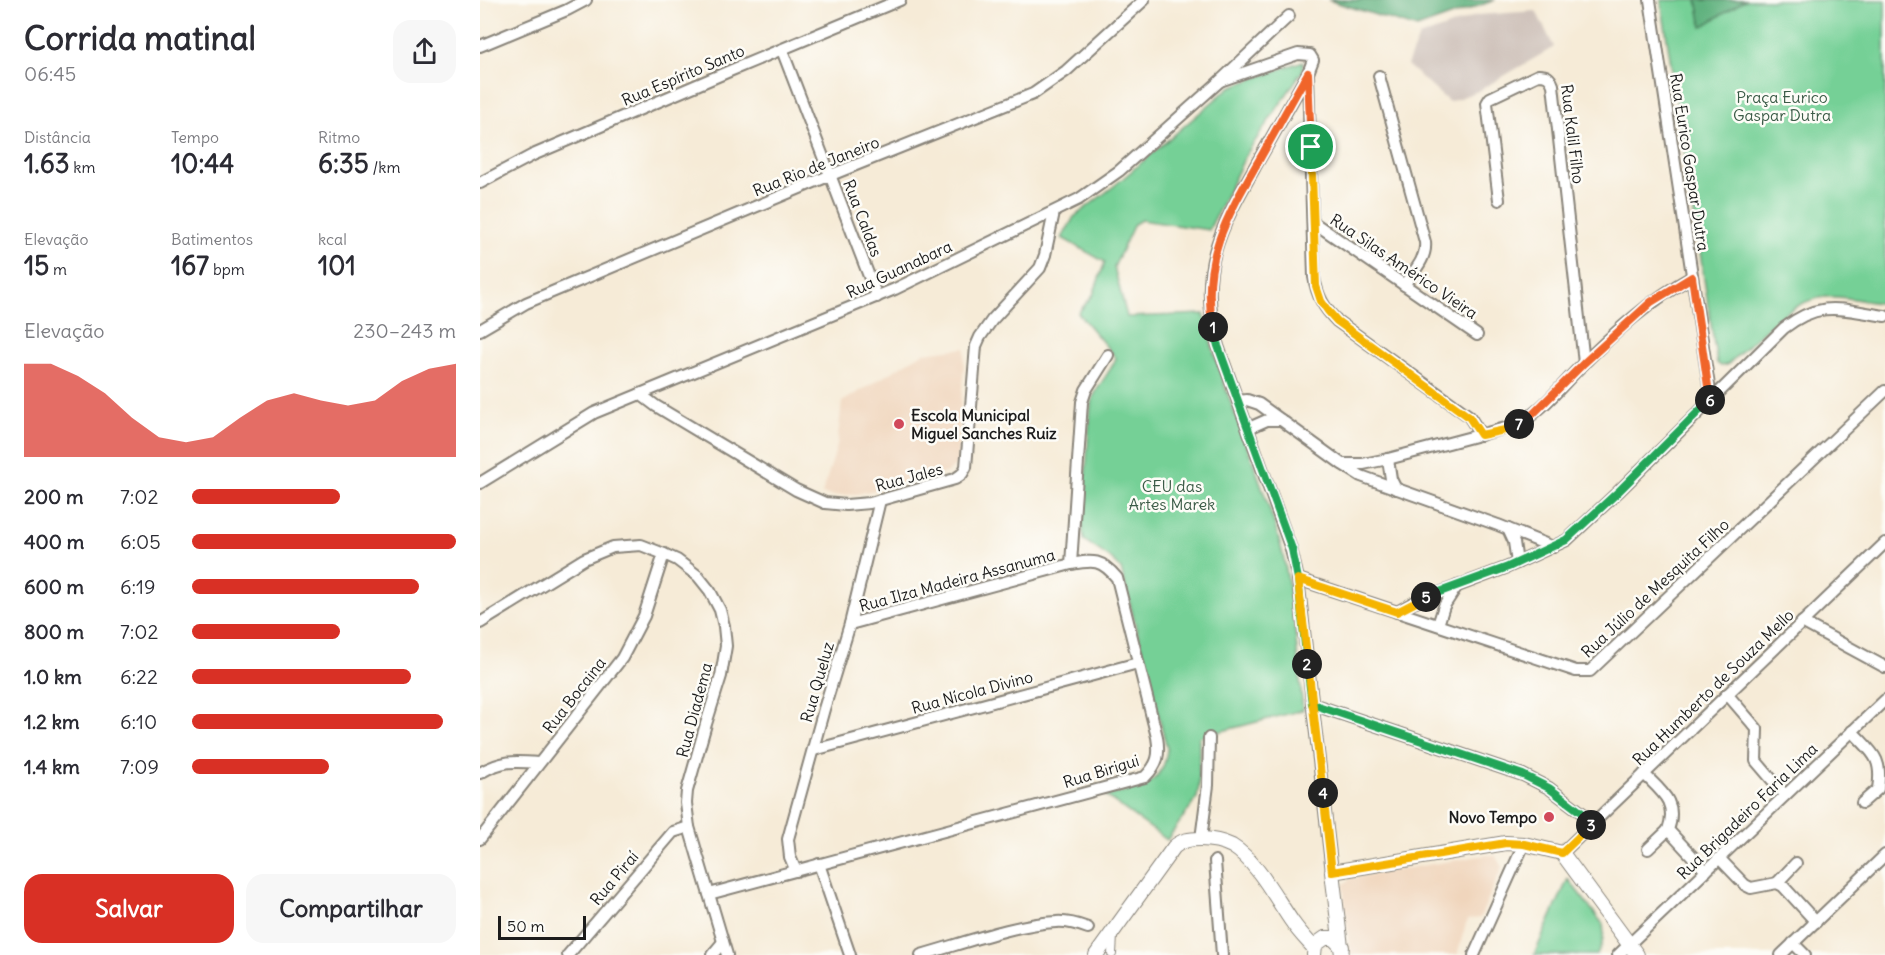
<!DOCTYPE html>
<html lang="pt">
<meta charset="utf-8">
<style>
body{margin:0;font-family:Delius,sans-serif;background:#f7f7f7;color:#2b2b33;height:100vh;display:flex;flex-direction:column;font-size:22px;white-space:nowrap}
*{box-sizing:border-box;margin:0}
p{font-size:20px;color:#7c7c81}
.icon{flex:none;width:33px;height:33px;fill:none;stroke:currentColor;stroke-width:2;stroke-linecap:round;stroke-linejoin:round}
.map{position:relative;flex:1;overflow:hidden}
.details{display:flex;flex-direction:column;background:#fff;width:480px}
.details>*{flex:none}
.scale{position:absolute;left:18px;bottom:15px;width:88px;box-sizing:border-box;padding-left:6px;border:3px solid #1c1c1c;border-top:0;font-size:16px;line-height:21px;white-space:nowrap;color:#1c1c1c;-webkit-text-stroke:4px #fdfcf7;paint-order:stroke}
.pin{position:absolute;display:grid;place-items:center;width:51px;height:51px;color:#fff;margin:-26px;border:3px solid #fff;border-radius:50%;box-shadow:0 2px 6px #0007}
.km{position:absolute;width:30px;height:30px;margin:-15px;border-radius:50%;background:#222;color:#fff;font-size:16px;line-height:30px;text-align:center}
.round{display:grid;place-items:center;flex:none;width:63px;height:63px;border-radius:18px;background:#f7f7f7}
.overview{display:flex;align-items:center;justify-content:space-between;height:102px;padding:0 24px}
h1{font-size:33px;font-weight:700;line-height:45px}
.stats{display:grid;grid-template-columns:repeat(3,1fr);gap:9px;height:102px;padding:6px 24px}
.stats div{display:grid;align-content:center}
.stats b{font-size:26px;font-weight:700}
.stats small{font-size:16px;font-weight:400}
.stats p{font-size:16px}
.chart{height:168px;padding:12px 24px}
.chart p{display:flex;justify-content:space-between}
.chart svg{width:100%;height:108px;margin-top:6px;fill:#d93025;opacity:.7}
.cta{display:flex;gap:12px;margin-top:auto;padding:12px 24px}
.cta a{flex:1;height:69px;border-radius:18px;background:#d93025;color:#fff;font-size:24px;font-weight:700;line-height:69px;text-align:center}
.cta a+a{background:#f7f7f7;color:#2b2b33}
ul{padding:0 24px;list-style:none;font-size:20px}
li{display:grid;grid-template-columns:96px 72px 1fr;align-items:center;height:45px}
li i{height:15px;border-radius:8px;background:#d93025}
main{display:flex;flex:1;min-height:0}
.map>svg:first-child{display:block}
.built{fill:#f0d5bc}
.industrial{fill:#cec1b9}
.green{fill:#75d096;stroke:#487659;stroke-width:1.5}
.forest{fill:#60b27f;stroke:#3e674e;stroke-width:1.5}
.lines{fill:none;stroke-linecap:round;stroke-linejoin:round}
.pedestrian-casing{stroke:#89847a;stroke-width:10}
.minor-casing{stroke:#89847a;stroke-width:14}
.tertiary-casing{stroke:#89847a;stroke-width:16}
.pedestrian{stroke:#fff;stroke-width:8}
.minor{stroke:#fff;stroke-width:10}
.tertiary{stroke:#fff;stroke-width:14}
.split-1-casing{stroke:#fff;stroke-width:12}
.split-2-casing{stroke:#fff;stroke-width:12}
.split-3-casing{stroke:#fff;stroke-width:12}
.split-4-casing{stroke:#fff;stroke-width:12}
.split-5-casing{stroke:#fff;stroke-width:12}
.split-6-casing{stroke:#fff;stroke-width:12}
.split-7-casing{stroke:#fff;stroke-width:12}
.split-8-casing{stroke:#fff;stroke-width:12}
.split-1{stroke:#f0652b;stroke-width:8}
.split-2{stroke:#22a559;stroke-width:8}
.split-3{stroke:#22a559;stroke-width:8}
.split-4{stroke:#f5b400;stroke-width:8}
.split-5{stroke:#f5b400;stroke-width:8}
.split-6{stroke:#22a559;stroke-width:8}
.split-7{stroke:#f0652b;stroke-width:8}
.split-8{stroke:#f5b400;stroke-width:8}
.poi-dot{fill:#d1495b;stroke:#fdfcf7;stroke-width:2}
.labels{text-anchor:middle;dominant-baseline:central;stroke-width:5;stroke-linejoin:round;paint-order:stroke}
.street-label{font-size:16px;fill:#1c1c1c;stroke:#fdfcf7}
.park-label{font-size:16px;fill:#3b5b47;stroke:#fdfcf7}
.poi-label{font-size:16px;font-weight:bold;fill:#1c1c1c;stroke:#fdfcf7;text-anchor:start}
</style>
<main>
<section class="details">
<div class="overview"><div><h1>Corrida matinal</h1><p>06:45</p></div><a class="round"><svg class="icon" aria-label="share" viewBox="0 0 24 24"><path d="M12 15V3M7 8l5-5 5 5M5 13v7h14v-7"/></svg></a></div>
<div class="stats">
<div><p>Distância</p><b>1.63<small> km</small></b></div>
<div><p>Tempo</p><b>10:44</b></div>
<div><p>Ritmo</p><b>6:35<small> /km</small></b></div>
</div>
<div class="stats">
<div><p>Elevação</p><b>15<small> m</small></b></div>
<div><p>Batimentos</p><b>167<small> bpm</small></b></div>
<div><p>kcal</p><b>101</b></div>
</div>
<div class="chart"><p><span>Elevação</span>230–243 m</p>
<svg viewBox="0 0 160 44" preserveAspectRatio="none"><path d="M0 44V6L10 6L20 11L30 18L40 28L50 36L60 38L70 36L80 28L90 21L100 18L110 21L120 23L130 21L140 13L150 8L160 6V44z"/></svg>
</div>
<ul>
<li><b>200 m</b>7:02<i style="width:56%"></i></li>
<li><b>400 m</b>6:05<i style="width:100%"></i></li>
<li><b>600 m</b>6:19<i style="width:86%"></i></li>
<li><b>800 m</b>7:02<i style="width:56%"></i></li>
<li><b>1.0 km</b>6:22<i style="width:83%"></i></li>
<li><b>1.2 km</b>6:10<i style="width:95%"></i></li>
<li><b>1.4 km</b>7:09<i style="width:52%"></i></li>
</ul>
<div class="cta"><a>Salvar</a><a>Compartilhar</a></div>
</section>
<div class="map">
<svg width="1405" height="955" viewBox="0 0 1405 955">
<rect width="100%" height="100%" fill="#fdfcf7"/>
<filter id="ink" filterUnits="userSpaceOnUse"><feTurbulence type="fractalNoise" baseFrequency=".0167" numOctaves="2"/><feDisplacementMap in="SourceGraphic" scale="12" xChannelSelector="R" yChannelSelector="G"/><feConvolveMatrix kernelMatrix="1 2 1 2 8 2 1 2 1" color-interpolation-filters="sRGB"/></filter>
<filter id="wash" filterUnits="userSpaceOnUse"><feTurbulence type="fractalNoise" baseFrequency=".008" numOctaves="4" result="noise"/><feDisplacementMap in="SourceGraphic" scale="24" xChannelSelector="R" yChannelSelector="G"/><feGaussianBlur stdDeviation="1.35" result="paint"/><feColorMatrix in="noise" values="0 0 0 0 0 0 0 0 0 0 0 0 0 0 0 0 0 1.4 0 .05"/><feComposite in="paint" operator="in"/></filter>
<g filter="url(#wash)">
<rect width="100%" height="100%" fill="#f6ebd7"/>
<g class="built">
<polygon points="485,348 477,462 473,468 467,472 432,482 377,494 354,496 342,494 357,446 362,402 443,353"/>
<polygon points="1006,855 1015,855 1022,867 1000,918 987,920 977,955 870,955 863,885 871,878"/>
</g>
<polygon class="industrial" points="1056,11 1074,47 998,91 969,102 927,65 939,37 998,15"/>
<g class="green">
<path d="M1181,0h224v304c-19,-2 -41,-9 -60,-7 -38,4 -71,44 -98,68l-6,1 -4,-3z"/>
<path d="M823,61v9l-56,83 -38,77 -68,-10 -7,4 -20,43 13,50 77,-3c17,79 55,151 76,229 14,54 17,112 23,167l-104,27v49l-2,12 -30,42 -61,-44c31,-8 59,-10 61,-48l-46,-179 -11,-11 -26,-18 -2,-18 9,-119c5,-17 18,-28 25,-45l-38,-45 15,-18 12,-33 -43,-24 12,-21 40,-31 116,-99z"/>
<path d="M1088,879l35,45c2,10 -1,22 -6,31h-63z"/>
</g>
<g class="forest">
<polygon points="848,0 1015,0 937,28"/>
<polygon points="1217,0 1265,0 1222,27"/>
</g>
</g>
<g filter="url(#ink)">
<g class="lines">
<g class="pedestrian-casing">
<polyline id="pedestrian" points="632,954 633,935"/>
</g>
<g class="minor-casing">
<g id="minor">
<polyline points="1170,0 1231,399"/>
<polyline points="0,46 87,10 106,0"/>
<polyline points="302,50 397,297"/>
<path d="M828,75l6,202c3,19 10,31 23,44l132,95 12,19"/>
<path d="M899,76l46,166c2,17 -12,30 -21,43"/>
<path d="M740,81l78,-27 12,1 3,5 -5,13c-17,30 -34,61 -52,92 -36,64 -60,105 -38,181l73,203 7,30 34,293"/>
<polyline points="0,183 53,155 252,70 420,0"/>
<path d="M1019,200l-12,-97 3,-5 48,-23c9,0 12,2 15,10l31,278"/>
<polyline points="833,222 997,335"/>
<polyline points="0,330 46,303 351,175 553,94 586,71 664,0"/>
<polyline points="160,394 176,406 316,490 345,503 366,505 390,503 475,479 482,474 486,467 496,346 500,337 512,320 560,268 565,255 574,212"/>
<polyline points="758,401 767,400 779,404 862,464 881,476 1018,525 1073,547"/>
<polyline points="769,428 787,420 801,420"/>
<polyline points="908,459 911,479 916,489"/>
<path d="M862,464h21l25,-5 129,-34c25,-14 44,-39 64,-59 34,-34 69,-66 111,-89"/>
<polyline points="0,483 114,413 415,289 599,199 639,171 740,81 809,16"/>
<polyline points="1028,529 1034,542 1037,563"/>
<polyline points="818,579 1096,671 1110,671 1405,391"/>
<path d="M917,612l16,-9 95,-36 59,-27 51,-48 166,-164c38,-29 58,-18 101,-12"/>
<polyline points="1322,622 1405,667"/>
<polyline points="0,623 104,559 133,547 161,545 184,554 197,560 218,576 230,591 240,610 244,626 246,646 241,676 226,724 207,791 206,803 209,827 247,955"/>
<polyline points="370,624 591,564"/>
<polyline points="958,625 964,606 977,586"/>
<polyline points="1247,694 1277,729 1276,761 1305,795"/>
<polyline points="832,704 1043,775 1069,788 1114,822"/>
<path d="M1372,731c20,22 31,26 26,58l-16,14"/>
<polyline points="334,750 658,663"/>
<path d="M0,773c22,-13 34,-12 58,-10"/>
<path d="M1164,774c18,18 34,28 24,56l38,41"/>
<polyline points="0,839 142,658 164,616 184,554"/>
<polyline points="721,839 728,785 729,738"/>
<polyline points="1168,849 1188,830"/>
<polyline points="1082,853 1405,543"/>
<polyline points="1239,858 1265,885 1271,888 1297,883 1303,886 1336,922"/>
<polyline points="735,861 742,955"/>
<polyline points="339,864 370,955"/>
<polyline points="316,871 310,857 308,839 344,709 370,624 400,500"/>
<polyline points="1297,883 1316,863"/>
<path d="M229,894l436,-117c13,-13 15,-22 12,-40l-40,-159c-16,-19 -23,-18 -46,-14l11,-162 4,-12 22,-35"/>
<polyline points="1313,943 1325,955"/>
<polyline points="88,955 193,832 209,827"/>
<polyline points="232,955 243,942"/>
<path d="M441,955c40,-11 94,-31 135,-33 11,-1 21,2 32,6"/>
<polyline points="994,955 1044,844"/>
<polyline points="1138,955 1405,700"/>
<polyline points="1301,955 1405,855"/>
</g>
</g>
<g class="tertiary-casing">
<g id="tertiary">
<path d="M616,955l78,-108c8,-7 16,-8 26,-8 11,0 22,2 32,7 25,15 44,53 61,77 6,9 14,17 21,25"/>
<polyline points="834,955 835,945 845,938 853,938 862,947"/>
<polyline points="862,955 852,872 1026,843 1044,844 1082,853 1157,955"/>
</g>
</g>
<use href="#pedestrian" class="pedestrian"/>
<use href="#minor" class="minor"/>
<use href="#tertiary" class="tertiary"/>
</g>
</g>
<g class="lines" filter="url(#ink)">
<g class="split-1-casing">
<path id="split-1" d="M733,327c-13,-65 14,-111 45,-165 17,-30 33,-60 50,-89l3,74"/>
</g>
<g class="split-2-casing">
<polyline id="split-2" points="733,327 738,346 812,549 818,579 827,664"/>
</g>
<g class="split-3-casing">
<polyline id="split-3" points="827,664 832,704 1043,775 1069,788 1114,822 1111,825"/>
</g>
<g class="split-4-casing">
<polyline id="split-4" points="843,793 852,872 1026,843 1044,844 1082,853 1111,825"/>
</g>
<g class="split-5-casing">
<polyline id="split-5" points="843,793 818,579 917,612 946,597"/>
</g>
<g class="split-6-casing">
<polyline id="split-6" points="946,597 1028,567 1086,540 1138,492 1230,400"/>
</g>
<g class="split-7-casing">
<polyline id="split-7" points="1039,424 1053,414 1104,363 1171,302 1212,277 1230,400"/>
</g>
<g class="split-8-casing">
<polyline id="split-8" points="831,147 836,286 841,301 848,311 857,321 989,417 1001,435 1025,430 1039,424"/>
</g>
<use href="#split-1" class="split-1"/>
<use href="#split-2" class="split-2"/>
<use href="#split-3" class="split-3"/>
<use href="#split-4" class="split-4"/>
<use href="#split-5" class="split-5"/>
<use href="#split-6" class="split-6"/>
<use href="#split-7" class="split-7"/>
<use href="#split-8" class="split-8"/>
</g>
<g class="poi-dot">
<circle cx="419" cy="424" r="6"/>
<circle cx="1069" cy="817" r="6"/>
</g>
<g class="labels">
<g class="street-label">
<text transform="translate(203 75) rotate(-23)">Rua Espírito Santo</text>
<text transform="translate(1093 134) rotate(83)">Rua Kalil Filho</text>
<text transform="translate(1210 162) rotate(81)">Rua Eurico Gaspar Dutra</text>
<text transform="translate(336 166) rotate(-22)">Rua Rio de Janeiro</text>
<text transform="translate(383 218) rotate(69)">Rua Caldas</text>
<text transform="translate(924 266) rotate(34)">Rua Silas Américo Vieira</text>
<text transform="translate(419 269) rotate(-25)">Rua Guanabara</text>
<text transform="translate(429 477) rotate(-15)">Rua Jales</text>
<text transform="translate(477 580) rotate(-15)">Rua Ilza Madeira Assanuma</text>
<text transform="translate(1175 588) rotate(-43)">Rua Júlio de Mesquita Filho</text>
<text transform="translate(337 682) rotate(-74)">Rua Queluz</text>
<text transform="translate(1233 687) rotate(-44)">Rua Humberto de Souza Mello</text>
<text transform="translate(492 692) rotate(-15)">Rua Nícola Divino</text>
<text transform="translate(94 695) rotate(-52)">Rua Bocaina</text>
<text transform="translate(214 710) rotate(-75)">Rua Diadema</text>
<text transform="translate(621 771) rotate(-17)">Rua Birigui</text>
<text transform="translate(1267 811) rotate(-44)">Rua Brigadeiro Faria Lima</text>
<text transform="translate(134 878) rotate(-50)">Rua Piraí</text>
</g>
<g class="park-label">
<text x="1302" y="97">Praça Eurico<tspan x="1302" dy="18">Gaspar Dutra</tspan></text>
<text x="692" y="486">CEU das<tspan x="692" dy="18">Artes Marek</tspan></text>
</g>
<g class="poi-label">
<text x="431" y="415">Escola Municipal<tspan x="431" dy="18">Miguel Sanches Ruiz</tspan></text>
<text x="1057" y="817" text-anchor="end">Novo Tempo</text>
</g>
</g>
</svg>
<div class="scale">50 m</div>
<div class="pin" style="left:831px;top:147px;background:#1e9e55"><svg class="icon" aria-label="arrive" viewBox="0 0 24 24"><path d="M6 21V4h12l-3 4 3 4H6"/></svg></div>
<b class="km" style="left:733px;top:327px">1</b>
<b class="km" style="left:827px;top:664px">2</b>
<b class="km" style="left:1111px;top:825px">3</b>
<b class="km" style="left:843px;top:793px">4</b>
<b class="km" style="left:946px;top:597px">5</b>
<b class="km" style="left:1230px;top:400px">6</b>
<b class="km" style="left:1039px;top:424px">7</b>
</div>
</main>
